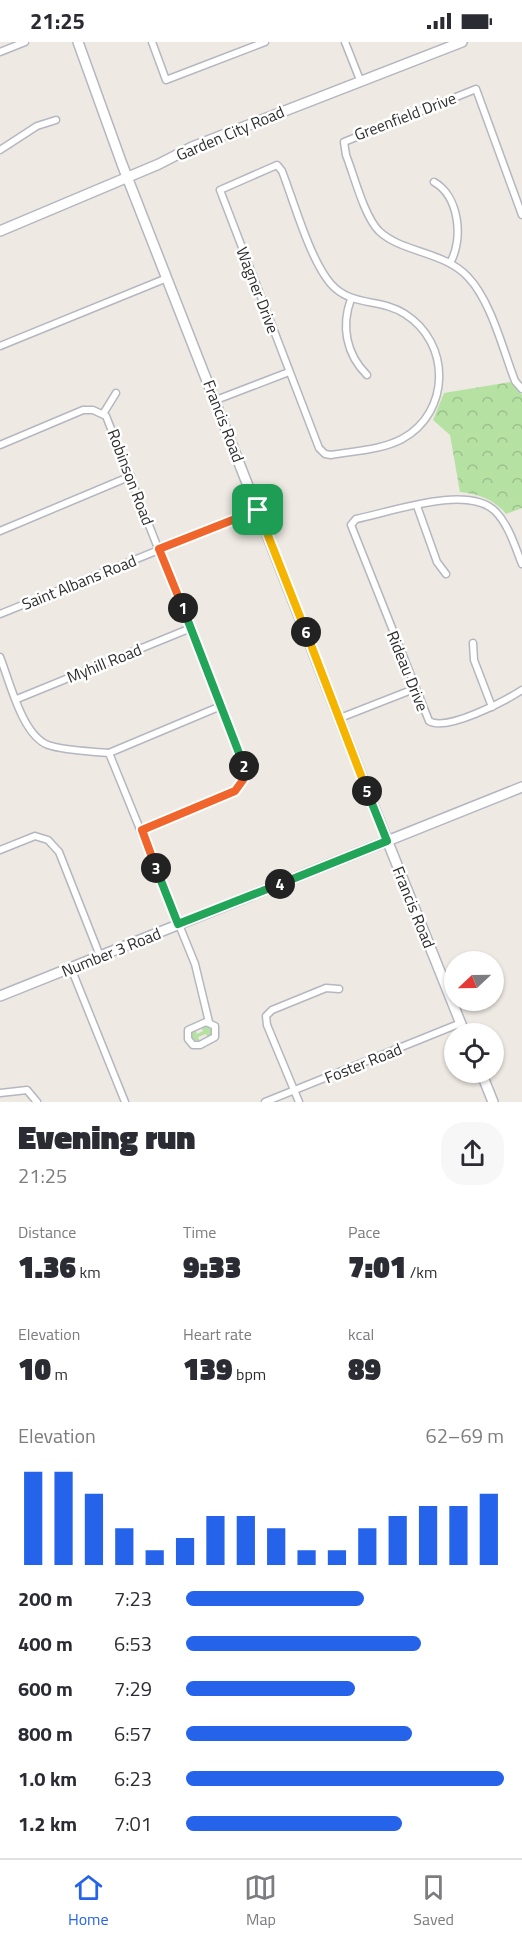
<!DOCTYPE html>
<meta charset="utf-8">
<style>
body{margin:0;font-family:"Titillium Web",sans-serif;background:#f7f7f7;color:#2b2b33;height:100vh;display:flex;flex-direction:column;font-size:22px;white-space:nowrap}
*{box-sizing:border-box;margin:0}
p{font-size:20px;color:#7c7c81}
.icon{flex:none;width:33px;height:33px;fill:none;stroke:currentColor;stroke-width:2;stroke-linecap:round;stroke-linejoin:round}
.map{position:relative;height:1060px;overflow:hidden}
.drawer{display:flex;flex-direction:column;background:#fff;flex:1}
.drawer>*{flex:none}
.needle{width:39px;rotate:248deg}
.buttons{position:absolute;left:444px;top:909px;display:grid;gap:12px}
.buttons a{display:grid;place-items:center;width:60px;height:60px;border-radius:50%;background:#fff;box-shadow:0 2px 4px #0004;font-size:30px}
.pin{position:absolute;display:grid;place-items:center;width:51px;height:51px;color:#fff;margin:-26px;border-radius:12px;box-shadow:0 3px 9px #0006}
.km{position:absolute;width:30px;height:30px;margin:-15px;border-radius:50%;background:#222;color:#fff;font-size:16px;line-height:30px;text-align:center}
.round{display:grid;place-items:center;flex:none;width:63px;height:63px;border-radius:24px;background:#f7f7f7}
.overview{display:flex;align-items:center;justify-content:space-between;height:102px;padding:0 18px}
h1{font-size:33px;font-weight:800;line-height:45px}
.stats{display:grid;grid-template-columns:repeat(3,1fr);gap:9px;height:102px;padding:6px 18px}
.stats div{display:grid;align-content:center}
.stats b{font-size:30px;font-weight:800}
.stats small{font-size:16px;font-weight:400}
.stats p{font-size:16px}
.chart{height:168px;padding:12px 18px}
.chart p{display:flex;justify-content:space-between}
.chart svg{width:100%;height:108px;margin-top:6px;stroke:#2563eb;stroke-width:6}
ul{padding:0 18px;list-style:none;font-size:20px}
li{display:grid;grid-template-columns:96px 72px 1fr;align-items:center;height:45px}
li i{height:15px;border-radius:8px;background:#2563eb}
.status{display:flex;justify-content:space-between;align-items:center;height:42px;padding:0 30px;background:#fff;direction:ltr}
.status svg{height:16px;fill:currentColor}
.tabs{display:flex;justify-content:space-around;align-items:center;height:84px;border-top:2px solid #e1e1e2;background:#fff;font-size:16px;color:#7c7c81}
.tabs a{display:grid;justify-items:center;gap:3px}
.tabs .active{color:#2563eb}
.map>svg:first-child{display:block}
.grass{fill:#b5e1a2}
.forest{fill:url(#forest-crowns)}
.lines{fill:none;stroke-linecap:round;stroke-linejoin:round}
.street-casing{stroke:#b5b7c0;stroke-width:9}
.secondary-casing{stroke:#b5b7c0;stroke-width:12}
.street{stroke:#fff;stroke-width:6}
.secondary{stroke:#fff;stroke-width:9}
.split-1-casing{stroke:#fff;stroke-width:12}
.split-2-casing{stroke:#fff;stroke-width:12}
.split-3-casing{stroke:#fff;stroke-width:12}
.split-4-casing{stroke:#fff;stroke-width:12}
.split-5-casing{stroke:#fff;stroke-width:12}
.split-6-casing{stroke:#fff;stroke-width:12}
.split-7-casing{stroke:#fff;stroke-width:12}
.split-1{stroke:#f0652b;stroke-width:8}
.split-2{stroke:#22a559;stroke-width:8}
.split-3{stroke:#f0652b;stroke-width:8}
.split-4{stroke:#22a559;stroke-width:8}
.split-5{stroke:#22a559;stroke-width:8}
.split-6{stroke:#f5b400;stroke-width:8}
.split-7{stroke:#f5b400;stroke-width:8}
.labels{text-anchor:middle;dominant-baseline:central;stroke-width:5;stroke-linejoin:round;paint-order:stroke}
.street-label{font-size:16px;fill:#2e2e2e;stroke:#fff}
</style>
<div class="status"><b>21:25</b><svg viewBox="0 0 49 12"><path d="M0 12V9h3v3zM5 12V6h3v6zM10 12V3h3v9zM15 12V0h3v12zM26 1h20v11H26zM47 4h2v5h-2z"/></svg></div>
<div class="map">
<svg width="522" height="1060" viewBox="0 0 522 1060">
<defs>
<pattern id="forest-crowns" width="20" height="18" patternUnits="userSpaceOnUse" patternTransform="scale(1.5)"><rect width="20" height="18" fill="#b5e1a2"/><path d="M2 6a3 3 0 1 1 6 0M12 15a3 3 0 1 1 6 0" fill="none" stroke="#9cc18c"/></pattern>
</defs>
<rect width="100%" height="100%" fill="#eee9e2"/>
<polygon class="grass" points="207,983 212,989 210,995 208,996 206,992 198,995 200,999 192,998 191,990 195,987 197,992 203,989 201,984"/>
<path class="forest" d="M510,340l12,13v113l-16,6c-12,-15 -28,-20 -46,-22l-10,-57 -17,-15 11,-27z"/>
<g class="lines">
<g class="street-casing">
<g id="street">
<polyline points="152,0 166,38 265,0"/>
<polyline points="345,0 360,38"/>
<polyline points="0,10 25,0"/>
<polyline points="0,108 37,84 56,78"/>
<path d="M277,123l5,6c12,31 28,89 49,113 20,23 50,14 74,30 46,29 46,98 -3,125 -21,11 -48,12 -71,16l-6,-1 -6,-6 -99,-258z"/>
<path d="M434,140c25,14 30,57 16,81"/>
<path d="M522,173l-46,-126 -132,53 2,13c8,20 18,61 33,76 23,22 65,20 89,46 23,24 35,73 47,104l7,8"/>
<path d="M351,257c-10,27 -5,55 16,76"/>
<polyline points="0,304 167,236"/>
<polyline points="216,358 289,330"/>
<polyline points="103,372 116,351"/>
<polyline points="0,403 83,368 93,368 106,374 243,722 243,738 235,749 142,788"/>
<polyline points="417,464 437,520 446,532"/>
<polyline points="0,489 131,434"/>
<path d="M522,522c-7,-17 -13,-39 -27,-53 -28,-27 -104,1 -139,8l-5,6 78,196c17,11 76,-20 93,-31"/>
<polyline points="0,572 258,468"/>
<polyline points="473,601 474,618 492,665"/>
<path d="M0,615c10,25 22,78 48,88 18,6 42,6 61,8l86,211 14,58"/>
<polyline points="17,657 191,586"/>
<polyline points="340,676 414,647"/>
<polyline points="109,711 221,664"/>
<polyline points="0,808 35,794 48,798 59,810 100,914"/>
<polyline points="71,926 125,1060"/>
<polygon points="206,980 215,984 215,995 200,1003 193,1003 188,997 188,988"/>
<polyline points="0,1051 27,1048 37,1060"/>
<polyline points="265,1060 461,981"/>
<polyline points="299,1060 267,983 266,974 272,968 326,946 339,947"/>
</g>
</g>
<g class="secondary-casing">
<g id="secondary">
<polyline points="78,0 122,122 371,758 465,992"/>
<polyline points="0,189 159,122 192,105 462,0"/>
<polyline points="0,954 522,745"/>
<polyline points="481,1030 493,1060"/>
</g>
</g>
<use href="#street" class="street"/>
<use href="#secondary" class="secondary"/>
</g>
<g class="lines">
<g class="split-1-casing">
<polyline id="split-1" points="183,566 159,507 258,468"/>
</g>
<g class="split-2-casing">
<polyline id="split-2" points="183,566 244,724"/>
</g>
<g class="split-3-casing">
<polyline id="split-3" points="156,826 142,788 235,749 243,738 244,724"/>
</g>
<g class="split-4-casing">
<polyline id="split-4" points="156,826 178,882 280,842"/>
</g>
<g class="split-5-casing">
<polyline id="split-5" points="280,842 387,799 367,749"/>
</g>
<g class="split-6-casing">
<polyline id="split-6" points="306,590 367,749"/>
</g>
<g class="split-7-casing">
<polyline id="split-7" points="258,468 306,590"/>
</g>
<use href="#split-1" class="split-1"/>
<use href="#split-2" class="split-2"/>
<use href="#split-3" class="split-3"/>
<use href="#split-4" class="split-4"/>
<use href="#split-5" class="split-5"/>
<use href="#split-6" class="split-6"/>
<use href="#split-7" class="split-7"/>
</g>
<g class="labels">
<g class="street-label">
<text transform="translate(405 74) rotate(-21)">Greenfield Drive</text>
<text transform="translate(230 91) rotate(-23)">Garden City Road</text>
<text transform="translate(258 248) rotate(69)">Wagner Drive</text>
<text transform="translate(224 379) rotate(69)">Francis Road</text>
<text transform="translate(131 435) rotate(69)">Robinson Road</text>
<text transform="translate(79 540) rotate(-22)">Saint Albans Road</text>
<text transform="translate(104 621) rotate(-22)">Myhill Road</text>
<text transform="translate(408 629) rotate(68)">Rideau Drive</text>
<text transform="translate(414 865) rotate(68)">Francis Road</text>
<text transform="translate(111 910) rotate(-22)">Number 3 Road</text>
<text transform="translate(363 1021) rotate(-22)">Foster Road</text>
</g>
</g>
</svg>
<div class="buttons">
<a><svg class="needle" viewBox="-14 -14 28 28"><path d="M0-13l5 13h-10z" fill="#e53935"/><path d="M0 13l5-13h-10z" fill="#7c7c81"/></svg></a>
<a><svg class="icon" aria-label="locate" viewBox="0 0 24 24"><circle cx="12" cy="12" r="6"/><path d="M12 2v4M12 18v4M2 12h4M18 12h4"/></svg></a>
</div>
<div class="pin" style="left:258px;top:468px;background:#1e9e55"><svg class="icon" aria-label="arrive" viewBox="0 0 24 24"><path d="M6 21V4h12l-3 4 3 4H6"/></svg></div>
<b class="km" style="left:183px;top:566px">1</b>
<b class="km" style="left:244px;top:724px">2</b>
<b class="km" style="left:156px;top:826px">3</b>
<b class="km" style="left:280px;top:842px">4</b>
<b class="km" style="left:367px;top:749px">5</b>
<b class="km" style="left:306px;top:590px">6</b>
</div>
<section class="drawer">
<div class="overview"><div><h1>Evening run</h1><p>21:25</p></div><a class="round"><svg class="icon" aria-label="share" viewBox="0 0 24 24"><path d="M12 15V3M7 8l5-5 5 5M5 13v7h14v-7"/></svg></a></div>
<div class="stats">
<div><p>Distance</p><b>1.36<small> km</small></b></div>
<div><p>Time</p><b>9:33</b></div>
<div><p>Pace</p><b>7:01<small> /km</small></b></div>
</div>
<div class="stats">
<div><p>Elevation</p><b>10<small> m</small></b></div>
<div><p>Heart rate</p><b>139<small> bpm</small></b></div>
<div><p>kcal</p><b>89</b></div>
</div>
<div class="chart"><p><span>Elevation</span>62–69 m</p>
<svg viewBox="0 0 160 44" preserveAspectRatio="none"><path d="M5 44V6M15 44V6M25 44V15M35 44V29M45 44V38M55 44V33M65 44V24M75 44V24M85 44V29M95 44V38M105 44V38M115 44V29M125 44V24M135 44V20M145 44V20M155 44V15"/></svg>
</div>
<ul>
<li><b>200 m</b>7:23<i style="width:56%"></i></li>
<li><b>400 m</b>6:53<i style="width:74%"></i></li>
<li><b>600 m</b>7:29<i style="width:53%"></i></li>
<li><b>800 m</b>6:57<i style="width:71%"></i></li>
<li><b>1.0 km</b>6:23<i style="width:100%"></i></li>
<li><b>1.2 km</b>7:01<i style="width:68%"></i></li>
</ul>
</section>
<nav class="tabs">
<a class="active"><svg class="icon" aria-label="home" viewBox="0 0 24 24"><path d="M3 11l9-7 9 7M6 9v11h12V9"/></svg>Home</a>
<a><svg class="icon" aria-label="map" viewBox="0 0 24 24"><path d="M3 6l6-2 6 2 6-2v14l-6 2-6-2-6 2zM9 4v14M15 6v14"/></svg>Map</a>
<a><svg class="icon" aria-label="saved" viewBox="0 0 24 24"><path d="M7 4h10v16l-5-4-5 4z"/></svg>Saved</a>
</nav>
